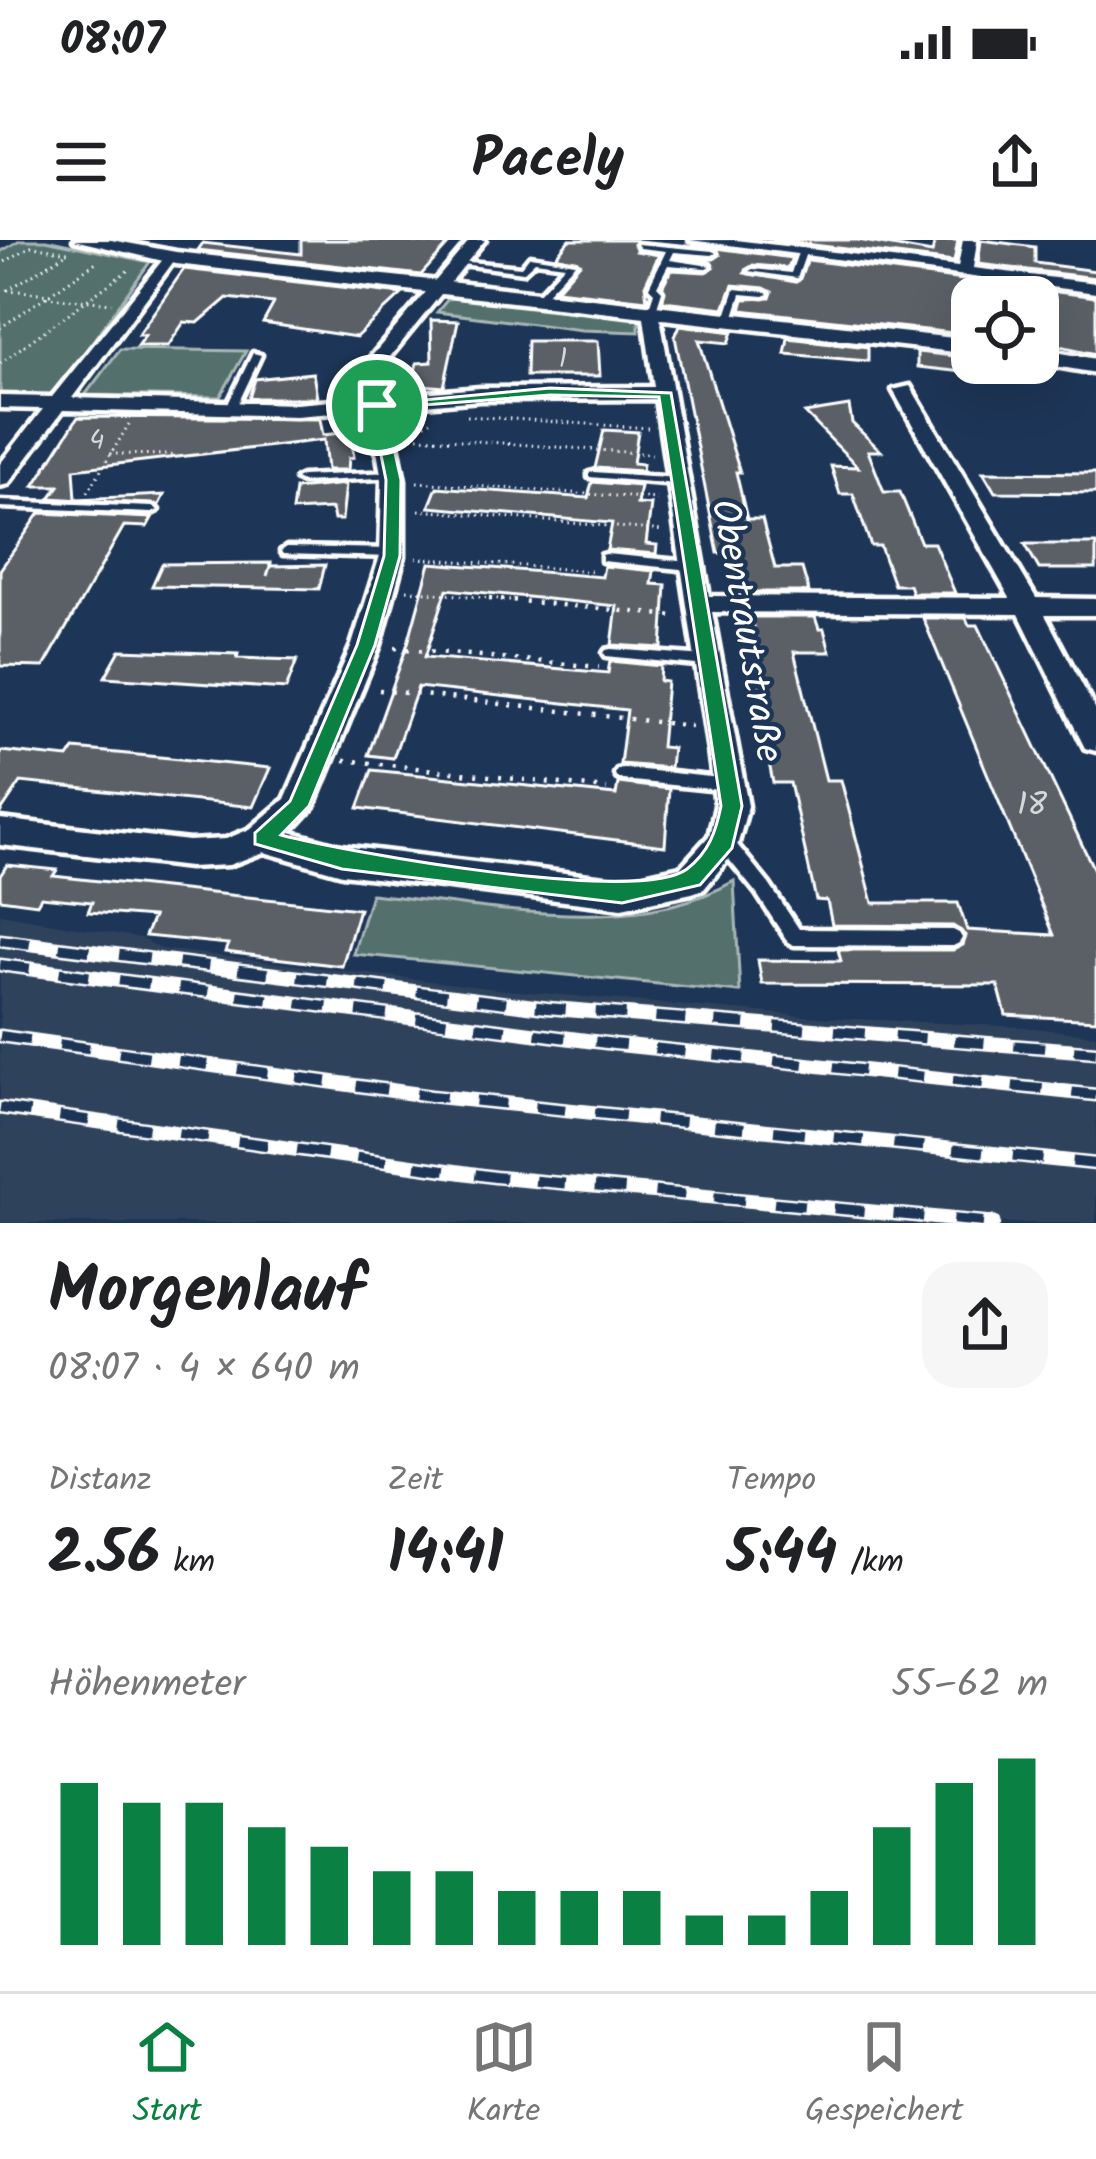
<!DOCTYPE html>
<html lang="de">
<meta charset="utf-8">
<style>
body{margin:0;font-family:Kalam,sans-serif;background:#f6f6f6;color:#202124;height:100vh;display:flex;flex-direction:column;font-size:45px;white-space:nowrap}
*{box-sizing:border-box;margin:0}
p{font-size:39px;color:#757577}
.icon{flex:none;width:66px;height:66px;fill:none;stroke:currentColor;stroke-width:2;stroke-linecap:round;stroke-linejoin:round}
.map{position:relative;height:983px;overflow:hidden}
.sheet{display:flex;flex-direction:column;background:#fff;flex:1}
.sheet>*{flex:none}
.buttons{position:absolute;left:951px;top:36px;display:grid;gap:24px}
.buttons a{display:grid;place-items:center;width:108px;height:108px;border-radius:24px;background:#fff;box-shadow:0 12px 48px #0002;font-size:60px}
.pin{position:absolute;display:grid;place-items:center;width:102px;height:102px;color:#fff;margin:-51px;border:6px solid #fff;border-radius:50%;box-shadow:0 3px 12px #0007}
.round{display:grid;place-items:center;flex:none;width:126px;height:126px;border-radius:36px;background:#f6f6f6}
.head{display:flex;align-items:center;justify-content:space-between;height:204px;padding:0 48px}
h1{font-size:66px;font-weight:700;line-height:90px}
.figures{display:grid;grid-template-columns:repeat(3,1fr);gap:18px;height:204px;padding:12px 48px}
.figures div{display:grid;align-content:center}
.figures b{font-size:60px;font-weight:700}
.figures small{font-size:33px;font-weight:400}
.figures p{font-size:33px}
.chart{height:336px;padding:24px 48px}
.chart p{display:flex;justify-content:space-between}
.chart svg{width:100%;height:216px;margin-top:12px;stroke:#0b8043;stroke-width:6}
.status{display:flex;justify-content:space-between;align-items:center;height:84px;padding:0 60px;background:#fff;direction:ltr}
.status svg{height:33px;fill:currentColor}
header{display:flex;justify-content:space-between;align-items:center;height:156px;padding:0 48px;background:#fff;font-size:54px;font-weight:700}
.menu{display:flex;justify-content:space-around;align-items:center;height:168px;border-top:3px solid #e0e0e0;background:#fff;font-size:33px;color:#757577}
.menu a{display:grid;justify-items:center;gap:6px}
.menu .on{color:#0b8043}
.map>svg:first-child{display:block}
.built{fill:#2f425c}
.green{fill:#536f6d;stroke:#a9b7b6;stroke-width:3}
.building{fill:#5a6066;stroke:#fff;stroke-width:3}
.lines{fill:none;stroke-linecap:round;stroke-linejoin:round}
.service-casing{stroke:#fff;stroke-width:9}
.minor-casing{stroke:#fff;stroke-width:9}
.tertiary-casing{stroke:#fff;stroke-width:9}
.path-far1{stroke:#fff;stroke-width:3;stroke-dasharray:1.5 4.5;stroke-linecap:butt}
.path{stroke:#fff;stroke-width:4.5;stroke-dasharray:3 9;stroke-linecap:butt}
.service{fill:#1d3557;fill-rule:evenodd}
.minor{fill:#1d3557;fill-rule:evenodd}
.tertiary{fill:#1d3557;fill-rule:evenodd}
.rail-casing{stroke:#fff;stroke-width:15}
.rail{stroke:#1d3557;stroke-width:10;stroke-dasharray:30;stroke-linecap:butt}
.route{fill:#0b8043;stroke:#fff;stroke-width:3;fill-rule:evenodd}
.labels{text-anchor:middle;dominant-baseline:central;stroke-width:9;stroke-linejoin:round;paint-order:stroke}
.far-number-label{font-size:27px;fill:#d6d7d9}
.number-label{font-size:33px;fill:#d6d7d9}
.street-label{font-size:39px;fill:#fff;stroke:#1d3557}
</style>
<div class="status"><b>08:07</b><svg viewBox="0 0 49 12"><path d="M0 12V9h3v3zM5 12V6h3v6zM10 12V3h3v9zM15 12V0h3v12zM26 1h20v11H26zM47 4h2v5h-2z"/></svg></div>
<header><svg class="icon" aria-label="menu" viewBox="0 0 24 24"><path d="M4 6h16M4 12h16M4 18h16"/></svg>Pacely<svg class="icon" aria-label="share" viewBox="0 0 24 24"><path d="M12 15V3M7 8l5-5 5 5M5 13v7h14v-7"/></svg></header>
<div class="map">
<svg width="1096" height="983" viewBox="0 0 1096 983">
<rect width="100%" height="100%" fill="#1d3557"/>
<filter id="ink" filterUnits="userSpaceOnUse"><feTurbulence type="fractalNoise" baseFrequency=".00833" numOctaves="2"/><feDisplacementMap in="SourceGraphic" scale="24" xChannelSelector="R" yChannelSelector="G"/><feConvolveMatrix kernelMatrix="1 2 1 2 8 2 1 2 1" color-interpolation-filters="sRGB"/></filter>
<g filter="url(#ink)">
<polygon class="built" points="0,674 141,698 161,709 506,750 816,777 1024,787 1096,795 1096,983 0,983"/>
<g class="green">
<polygon points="20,0 46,0 150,22 52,158 0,157 0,12"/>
<polygon points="453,53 631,75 639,79 639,92 582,90 437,72"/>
<polygon points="120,109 121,109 246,111 220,157 85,155"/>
<path d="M734,641l6,111 -387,-38 18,-60c111,11 263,46 363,-13z"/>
</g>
<g class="building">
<polygon points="301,0 396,0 448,5 421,35 198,10 203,3 301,14"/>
<polygon points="569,0 636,0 636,11 659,15 645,45 647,60 556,50 580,23 556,16"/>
<polygon points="772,0 858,0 932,13 935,0 958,0 954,22"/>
<polygon points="981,0 1035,7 1035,23 1096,31 1096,38 978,24"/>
<polygon points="716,8 792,18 788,28 753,25 745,33 796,42 808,20 1096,57 1096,114 1038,101 1038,57 972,52 972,95 741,70 744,59 770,58 772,52 764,48 733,45 724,68 663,61 663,45 671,30 706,32 714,27 711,22 681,17 714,19 720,15"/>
<polygon points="184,29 402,54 356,97 263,83 274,63 227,58 198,83 184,82 168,106 137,106 145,95 138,95"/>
<polygon points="431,80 458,81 444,147 412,144 417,123 432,122"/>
<polygon points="680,85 733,92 729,103 699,100 740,232 736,232 747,279 762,279 775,328 802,328 809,352 746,352 736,313 718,313 675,97"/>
<polygon points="788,98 868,107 868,121 785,114"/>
<polygon points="527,101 598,101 600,136 526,136"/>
<polygon points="917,112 972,118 972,133 917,127"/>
<polygon points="313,133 317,158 249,158 255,139"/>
<polygon points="849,166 852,183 881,211 868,211 884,252 900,252 921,303 934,303 955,353 912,353 909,345 894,345 880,306 871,306 853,254 840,254 831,226 858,227 805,173"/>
<polygon points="78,177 320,179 323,195 350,192 354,217 349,218 348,230 327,230 324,200 74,229 76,259 164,255 159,265 50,258 59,246 34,246"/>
<polygon points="604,190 638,192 633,223 643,224 642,231 595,228"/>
<polygon points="983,232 1096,233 1096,253 995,252"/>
<polygon points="592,242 640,246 637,264 651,265 646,304 657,305 656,314 607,310 612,283 429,267 437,247 588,258"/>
<polygon points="346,244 342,280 334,280 332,269 292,271 295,249"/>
<polygon points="40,273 152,278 147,287 124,286 44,427 0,426 0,330"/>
<polygon points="1025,304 1096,304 1096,329 1039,329"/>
<polygon points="271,323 267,336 270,326 325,325 319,349 152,346 162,324"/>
<polygon points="430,323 602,337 604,326 654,331 652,344 666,345 662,408 612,405 617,366 447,349 425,417 608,433 610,421 661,426 660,441 667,442 661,507 672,508 670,528 620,524 627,470 418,447 393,518 368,515 408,403"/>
<polygon points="751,377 815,377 819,389 824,389 830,412 794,412 826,540 841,540 873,663 958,663 967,690 1054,695 923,378 966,378 969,385 978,385 1096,634 1096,780 1006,775 998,745 762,744 758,720 841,721 838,710 953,710 963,705 966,696 953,686 832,685 827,661 816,660 790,543 773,543 753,442 765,442"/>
<polygon points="120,410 238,414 237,418 297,420 286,449 105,437"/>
<polygon points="74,509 170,518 270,528 253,567 21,542 0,573 0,511 68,518"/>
<polygon points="372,530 616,555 618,543 669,549 665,606 358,568"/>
<polygon points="7,625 57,630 53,636 359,669 342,726 225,712 228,704 145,696 153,677 88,672 92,662 41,657 37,664 0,659 0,636"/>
</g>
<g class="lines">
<g class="service-casing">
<g id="service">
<polygon points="637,4 712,11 716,13 712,15 674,12 670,20 710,26 706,28 668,25 657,46 662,51 656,70 652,73 648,70 654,52 649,47 666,11 640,8"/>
<polygon points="803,8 807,10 797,38 749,31 753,29 791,33 799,10"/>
<polygon points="530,16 575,23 540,60 537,59 537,55 565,25 535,21 523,32 454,23 458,21 521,27"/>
<polygon points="735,49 764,52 768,54 764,56 741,54 733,79 729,82 725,79"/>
<polygon points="253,113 261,115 236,168 227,170 226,168"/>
<polygon points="393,232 399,235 397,237 302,242 296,239 302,236"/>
<polygon points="593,232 677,238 683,241 677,244 589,237 589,233"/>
<polygon points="0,261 152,267 158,270 152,273 0,267"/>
<polygon points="287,307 393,309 399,313 393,317 283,314 281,311"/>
<polygon points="606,314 690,322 696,326 690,330 602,321 602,315"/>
<polygon points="611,409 706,416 713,421 706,426 606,416 604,413 606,410"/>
<polygon points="623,528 730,539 736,541 738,545 736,549 730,551 623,540 617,538 615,534 617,530"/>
<polygon points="724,594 730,596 769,644 799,689 953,690 959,693 962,698 959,703 953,706 794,705 788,702 757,654 718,606 716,601 718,596"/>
</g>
</g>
<g class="minor-casing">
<g id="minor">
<path d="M470,0h15l-96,118 -5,18 4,20 92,-8 174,-1 -11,-77 15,-4 51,290 301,2 -117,-208 17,-4 126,212 60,1v16h-51l51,96v40l-11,-3 -4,-8 -62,-126 -307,-2 36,194 -12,44 -32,39 -12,4 -70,15 -280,-34 -78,-22 -35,13 -40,2 -189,-22v-26l189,22 37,-2 24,-10 35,-30 67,-154 28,-89 2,-76 -12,-70 -74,6 -233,-6 -55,74 -8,2v-22l43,-55 -43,-1v-12l52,1 117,-145 8,5 -105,141 224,6 72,-6 -4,-22 7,-19zM656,159l55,366 5,41 -7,30 -28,31 -59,13 -280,-34 -52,-14 24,-26 66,-161 24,-89v-76l-14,-72 90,-8z"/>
<polygon points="690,0 735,0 958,27 963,0 977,0 973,28 1096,43 1096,53"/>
</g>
</g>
<g class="tertiary-casing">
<g id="tertiary">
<polygon points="74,0 111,0 176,12 972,100 972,114 176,24"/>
<polygon points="1038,109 1096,119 1096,133 1038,123"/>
</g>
</g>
<g class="path-far1">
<polyline points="0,25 31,6 68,12 8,50 50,54"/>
<polyline points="46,57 112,63"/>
<polyline points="0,88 99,20"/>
<polyline points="0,123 130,29"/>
<polyline points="467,176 648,188"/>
<polyline points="409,193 431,181"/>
<polyline points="406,196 652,214"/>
<polyline points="110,214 176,215"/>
<polyline points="417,242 657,259"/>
<polyline points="88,252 129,184"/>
<polyline points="419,270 664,291"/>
<polyline points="416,318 591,331"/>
<polyline points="407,350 520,361"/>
</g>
<g class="path">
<polyline points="489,358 675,376"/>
<polyline points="395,408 599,427"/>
<polyline points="379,450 691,486"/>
<polyline points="344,520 607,549"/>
</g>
<use href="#service" class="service"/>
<use href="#minor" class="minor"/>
<use href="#tertiary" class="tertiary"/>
<g class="rail-casing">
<g id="rail">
<polyline points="0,700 547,768 1096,812"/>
<polyline points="0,725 614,804 1096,855"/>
<polyline points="0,796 431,856 1096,924"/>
<polyline points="0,868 495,937 993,983"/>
</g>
</g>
<use href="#rail" class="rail"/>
</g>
</g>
<path class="route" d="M550,148l121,5 71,413 -10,42 -32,37 -78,18 -280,-34 -87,-25v-11l35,-32 67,-156 27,-89 2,-76 -15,-75zM550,155l109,2 62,409c-5,25 -12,46 -34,63 -48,36 -341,-17 -406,-34l28,-29 66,-161 25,-89 1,-76 -16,-72z"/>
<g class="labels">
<g class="far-number-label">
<text x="563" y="119">1</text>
<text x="97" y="201">4</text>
</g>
<g class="number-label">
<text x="1032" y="566">18</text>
</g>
<g class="street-label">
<text transform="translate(745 391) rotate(80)">Obentrautstraße</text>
</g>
</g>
</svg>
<div class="buttons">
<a><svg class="icon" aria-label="locate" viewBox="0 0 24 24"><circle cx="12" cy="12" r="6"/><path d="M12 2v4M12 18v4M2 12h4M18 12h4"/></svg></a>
</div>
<div class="pin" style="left:377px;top:165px;background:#1e9e55"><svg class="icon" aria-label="arrive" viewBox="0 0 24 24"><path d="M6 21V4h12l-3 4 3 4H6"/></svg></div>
</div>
<section class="sheet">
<div class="head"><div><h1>Morgenlauf</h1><p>08:07 · 4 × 640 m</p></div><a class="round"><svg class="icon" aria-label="share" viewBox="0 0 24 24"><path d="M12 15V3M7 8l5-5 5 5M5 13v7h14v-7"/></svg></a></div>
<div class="figures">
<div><p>Distanz</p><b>2.56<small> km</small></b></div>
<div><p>Zeit</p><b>14:41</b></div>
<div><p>Tempo</p><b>5:44<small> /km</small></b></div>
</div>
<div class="chart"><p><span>Höhenmeter</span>55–62 m</p>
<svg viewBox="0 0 160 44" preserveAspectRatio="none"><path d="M5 44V11M15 44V15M25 44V15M35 44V20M45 44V24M55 44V29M65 44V29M75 44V33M85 44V33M95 44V33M105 44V38M115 44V38M125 44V33M135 44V20M145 44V11M155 44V6"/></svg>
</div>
</section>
<nav class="menu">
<a class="on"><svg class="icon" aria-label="home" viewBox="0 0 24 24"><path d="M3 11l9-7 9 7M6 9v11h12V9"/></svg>Start</a>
<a><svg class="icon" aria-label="map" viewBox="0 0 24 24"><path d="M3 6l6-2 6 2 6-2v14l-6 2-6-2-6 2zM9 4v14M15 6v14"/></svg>Karte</a>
<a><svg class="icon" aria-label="saved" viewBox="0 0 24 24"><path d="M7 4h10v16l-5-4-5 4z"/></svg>Gespeichert</a>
</nav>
